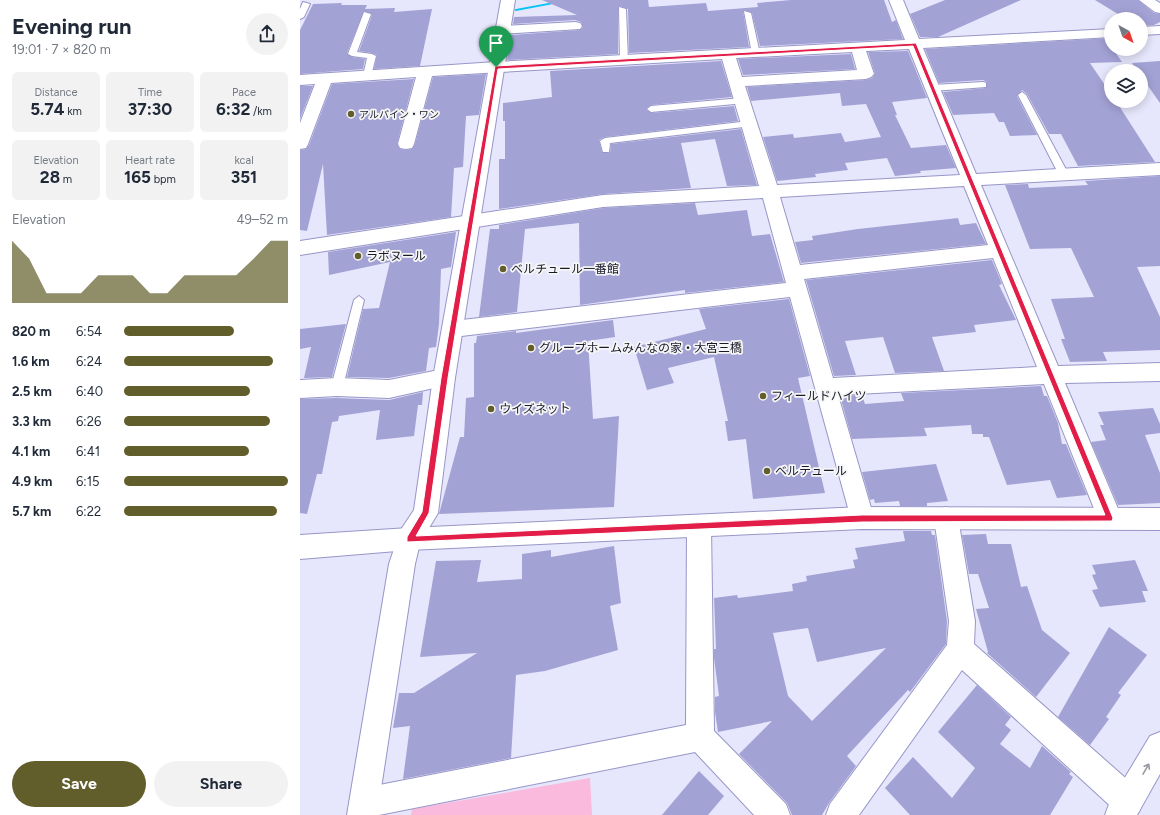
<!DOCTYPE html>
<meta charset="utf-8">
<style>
body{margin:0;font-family:Figtree,"Noto Sans JP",sans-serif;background:#f2f2f3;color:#1f2937;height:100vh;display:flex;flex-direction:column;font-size:15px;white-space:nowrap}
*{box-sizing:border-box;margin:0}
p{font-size:13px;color:#747a83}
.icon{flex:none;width:22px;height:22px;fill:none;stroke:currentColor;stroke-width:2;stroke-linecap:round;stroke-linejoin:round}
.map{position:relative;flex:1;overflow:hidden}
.details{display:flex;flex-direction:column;background:#fff;width:300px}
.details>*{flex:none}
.needle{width:26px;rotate:140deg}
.buttons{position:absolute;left:804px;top:12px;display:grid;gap:8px}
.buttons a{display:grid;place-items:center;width:44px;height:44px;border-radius:50%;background:#fff;box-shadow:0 2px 10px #0003;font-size:20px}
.pin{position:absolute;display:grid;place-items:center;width:34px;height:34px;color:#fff;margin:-41px -17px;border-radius:50% 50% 50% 0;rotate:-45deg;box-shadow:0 0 4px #0007}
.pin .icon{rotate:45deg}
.round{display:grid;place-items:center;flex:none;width:42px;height:42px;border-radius:21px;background:#f2f2f3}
.headline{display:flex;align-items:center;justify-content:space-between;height:68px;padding:0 12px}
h1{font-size:22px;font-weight:700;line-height:30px}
.stats{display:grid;grid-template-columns:repeat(3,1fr);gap:6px;height:68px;padding:4px 12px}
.stats div{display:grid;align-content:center;border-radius:6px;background:#f2f2f3;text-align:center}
.stats b{font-size:17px;font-weight:700}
.stats small{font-size:11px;font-weight:400}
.stats p{font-size:11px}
.chart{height:112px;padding:8px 12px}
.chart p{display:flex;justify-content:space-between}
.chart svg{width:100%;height:72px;margin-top:4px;fill:#625e2b;opacity:.7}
.cta{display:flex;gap:8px;margin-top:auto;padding:8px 12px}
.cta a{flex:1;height:46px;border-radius:24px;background:#625e2b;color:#fff;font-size:16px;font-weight:700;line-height:46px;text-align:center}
.cta a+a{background:#f2f2f3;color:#1f2937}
ul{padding:0 12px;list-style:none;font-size:13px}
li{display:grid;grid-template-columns:64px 48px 1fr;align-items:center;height:30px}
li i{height:10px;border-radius:5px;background:#625e2b}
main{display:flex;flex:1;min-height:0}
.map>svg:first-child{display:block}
.green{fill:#fabadd}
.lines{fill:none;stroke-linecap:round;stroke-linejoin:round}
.stream{fill:#06c3f6;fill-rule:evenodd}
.building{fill:#a3a2d5;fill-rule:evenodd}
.service-casing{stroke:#9796c8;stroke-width:2}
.minor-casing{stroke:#9796c8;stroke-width:2}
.tertiary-casing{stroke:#9796c8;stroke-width:2}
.secondary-casing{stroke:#9796c8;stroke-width:2}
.service{fill:#fff;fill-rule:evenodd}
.minor{fill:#fff;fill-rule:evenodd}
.tertiary{fill:#fff;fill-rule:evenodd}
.secondary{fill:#fff;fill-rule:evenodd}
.oneway{stroke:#9898a0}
.route{fill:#e11d48;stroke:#fff;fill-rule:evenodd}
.poi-dot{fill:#625e2b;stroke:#f5f6f5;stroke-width:1.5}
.labels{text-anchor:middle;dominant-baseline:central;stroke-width:3.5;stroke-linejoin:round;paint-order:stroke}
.far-poi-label{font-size:10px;fill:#19192b;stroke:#f5f6f5;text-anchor:start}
.poi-label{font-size:12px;fill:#19192b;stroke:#f5f6f5;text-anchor:start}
</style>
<main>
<section class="details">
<div class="headline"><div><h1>Evening run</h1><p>19:01 · 7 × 820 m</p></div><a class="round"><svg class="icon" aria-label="share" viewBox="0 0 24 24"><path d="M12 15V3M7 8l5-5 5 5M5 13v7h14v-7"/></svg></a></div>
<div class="stats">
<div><p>Distance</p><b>5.74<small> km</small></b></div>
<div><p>Time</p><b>37:30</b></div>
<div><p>Pace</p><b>6:32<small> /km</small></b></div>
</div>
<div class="stats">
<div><p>Elevation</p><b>28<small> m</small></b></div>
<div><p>Heart rate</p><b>165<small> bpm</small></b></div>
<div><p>kcal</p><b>351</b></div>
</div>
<div class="chart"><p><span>Elevation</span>49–52 m</p>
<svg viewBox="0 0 160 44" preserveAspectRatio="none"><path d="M0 44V6L10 17L20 38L30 38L40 38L50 27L60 27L70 27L80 38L90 38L100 27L110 27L120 27L130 27L140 17L150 6L160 6V44z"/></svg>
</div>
<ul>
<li><b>820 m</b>6:54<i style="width:67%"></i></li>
<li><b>1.6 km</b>6:24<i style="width:91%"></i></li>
<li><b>2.5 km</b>6:40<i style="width:77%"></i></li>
<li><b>3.3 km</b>6:26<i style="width:89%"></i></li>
<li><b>4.1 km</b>6:41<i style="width:76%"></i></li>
<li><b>4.9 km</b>6:15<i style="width:100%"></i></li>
<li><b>5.7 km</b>6:22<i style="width:93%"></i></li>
</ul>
<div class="cta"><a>Save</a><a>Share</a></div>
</section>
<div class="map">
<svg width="860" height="815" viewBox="0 0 860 815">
<rect width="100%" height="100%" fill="#e6e6fc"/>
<polygon class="green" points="290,778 292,815 111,815 112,809"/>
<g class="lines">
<polygon class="stream" points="265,0 274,0 216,11 214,10 216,9"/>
</g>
<g class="building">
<polygon points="242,0 348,0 349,7 406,3 408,11 458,7 457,3 491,0 584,0 592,22 596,20 603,39 460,46 452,13 444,10 443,11 449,47 329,53 328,9 319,6 318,7 318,54 207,60 211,35 280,30 283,27 281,22 275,20 213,24 214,17 277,15"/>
<polygon points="645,0 721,0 638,37 620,37 610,14"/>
<polygon points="795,0 838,0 854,13 860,14 860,22 854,25 841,26 841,19 826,19"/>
<polygon points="42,3 41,5 67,5 65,9 95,8 94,12 132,9 120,66 74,69 77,55 72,53 59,51 72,15 64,11 47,53 52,57 65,59 63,69 0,74 0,30 13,4"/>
<polygon points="811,38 811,49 813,49 822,62 790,63 811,94 811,101 816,101 855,162 778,166 761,134 749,134 727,94 722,90 717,96 737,135 710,136 704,122 699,122 694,113 653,115 643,92 686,88 687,82 683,80 639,83 625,49"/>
<polygon points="608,51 627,98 592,102 597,115 595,115 611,148 646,145 656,168 620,171 621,173 595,176 587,158 545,163 548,170 515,174 516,177 477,181 463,137 493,134 494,138 541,133 545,142 581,137 566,104 542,106 540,93 451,101 447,87 566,80 572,78 575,74 568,52"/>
<polygon points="551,54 555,69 443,75 438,59"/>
<polygon points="421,61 432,97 351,105 346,109 351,113 434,106 438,121 305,137 299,140 302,152 310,153 311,144 441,129 457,185 427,186 415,139 381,143 391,188 303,194 199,209 199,159 205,159 205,121 203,121 203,103 252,97 250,71"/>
<polygon points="860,61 860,103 841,76 841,71 837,71 832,63"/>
<polygon points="186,74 179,115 166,116 163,167 154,168 151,217 27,235 23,164 7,231 0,230 0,150 6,149 9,145 32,84 114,79 97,144 100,149 106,150 112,149 115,144 133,77"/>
<polygon points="0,86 13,86 0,119"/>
<polygon points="860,176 860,266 837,267 860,317 860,350 803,352 807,361 770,362 761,339 765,339 751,299 794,297 771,248 730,249 705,185 728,184 729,188 769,186 788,185 785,181"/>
<polygon points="395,203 398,215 447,210 452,236 470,234 484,282 385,293 385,290 280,305 279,223 225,229 217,312 179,317 190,229 199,229 199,225 303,208"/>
<polygon points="658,218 660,225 676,223 686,244 501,263 495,242 513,240 512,236 558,229"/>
<polygon points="156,232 151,267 141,269 139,324 136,347 129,348 126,371 89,378 47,377 63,309 79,308 90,262 29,275 28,252"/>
<polygon points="692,260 702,284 699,285 716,320 674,325 676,332 632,337 644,371 595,373 583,337 545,341 556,375 534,376 506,280"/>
<polygon points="489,299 510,376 498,378 525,493 453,499 446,439 428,441 425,421 428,421 414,357 368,368 374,383 347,390 334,347 406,329 399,309"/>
<polygon points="313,320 315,337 288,341 293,419 319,416 314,507 139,514 160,437 164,437 166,398 174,397 174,343 176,343 177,336 216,331 216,333"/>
<polygon points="46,324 32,377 4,378 11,347 0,349 0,329"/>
<polygon points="741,386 744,396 747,396 758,423 762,444 766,444 787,495 757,498 750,480 707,485 689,437 683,437 683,434 672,434 671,425 624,428 627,436 552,439 540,396 562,395 565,404 604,401 601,393"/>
<polygon points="123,392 122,405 118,405 114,436 76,440 80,410 39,416 38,421 32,422 22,474 17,474 7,514 0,513 0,399 37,398 89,400"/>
<polygon points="853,408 860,424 860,433 845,435 860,473 860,503 818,505 791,442 806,440 800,425 804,425 798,412"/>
<polygon points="636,464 648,501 627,503 627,506 600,506 599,501 575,503 574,499 570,500 562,472"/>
<path d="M603,531h28l1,4h3l12,86 -1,23 -36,48 -2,-2 -61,66 9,10 -27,37 -7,12h-30l-5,-12 -48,-49 33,-33 -54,11 -3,-20v-15l4,-1 -5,-38v-9h2l-2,-51 23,-3 1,3 55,-7 -1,-7 15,-3 -1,-5 49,-8 -2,-8 5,-1 -3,-11 50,-7zM508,628l9,34 69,-14 -74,73 -24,-25 -15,-63z"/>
<polygon points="686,534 688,544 711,544 721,587 727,586 742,630 770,653 736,697 687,653 688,652 676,609 689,608 678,574 669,574 662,535"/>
<polygon points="314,546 321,603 310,606 318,650 245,671 216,675 211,758 103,779 110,726 93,728 99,693 114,693 177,653 120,657 136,561 181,560 177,582 222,579 222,554 251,550 251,557"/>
<polygon points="835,560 848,591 842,591 846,602 800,607 792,590 798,589 792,575 796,574 792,565"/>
<polygon points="809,627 847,655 818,693 821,695 806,717 809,719 790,745 758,717"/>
<polygon points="677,685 711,717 705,725 711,730 700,744 730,768 742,746 771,772 769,774 773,777 750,815 610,815 585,788 613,757 652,798 675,768 638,732"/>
<polygon points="399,771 424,796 408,815 362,815"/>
</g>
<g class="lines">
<g class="service-casing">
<g id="service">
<polygon points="3,2 10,4 4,17 0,19 0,9"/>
<polygon points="319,7 326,9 328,61 324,63 320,61"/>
<polygon points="444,11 451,13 460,54 459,56 452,54"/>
<polygon points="64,12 71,14 57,52 72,54 76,56 71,76 67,79 63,76 67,58 52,56 48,54"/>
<polygon points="683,82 686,83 686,87 633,91 629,88 633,85"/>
<polygon points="722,92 726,95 769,175 767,177 761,177 759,175 718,95"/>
<polygon points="442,98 445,99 445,103 351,112 347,109 351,106"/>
<polygon points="449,121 453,124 452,126 310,143 309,152 303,152 300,141 305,138"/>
<polygon points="59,296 64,300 43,387 41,390 37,392 33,390 31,387 54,300"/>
</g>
</g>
<g class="minor-casing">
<g id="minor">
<path d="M589,0h14l16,39 192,-10v8l-188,11 53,126 184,-11v12l-179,10 77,181 102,-3v18l-95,2 57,135 -3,8 -9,3 -9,-3 -57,-142 -206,11 36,123 -3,8 -9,3 -9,-3 -63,-229 -337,40 -7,-2 -3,-6 3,-6 7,-2 333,-38 -23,-85 -160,9 -303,48v-14l303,-46 156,-9 -37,-127 -290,17 -18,68 -2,4 -6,1 -6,-1 -2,-4 18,-67 -85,6 -23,61 -2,4 -6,1v-26l15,-39 -15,1v-10l196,-13 409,-22zM609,49l51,126 -183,10 -32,-99 121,-7 5,-2 3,-3 -8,-23zM552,52l5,18 -115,7 -6,-19zM664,186l24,59 -188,20 -20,-68zM693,258l44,109 -204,11 -29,-99z"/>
<polygon points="839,0 855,0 860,3 860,13 855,12"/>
<polygon points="275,22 280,23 282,26 280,29 202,34 197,33 195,30 197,27 202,26"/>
<polygon points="860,26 860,34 841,35 841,27"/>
<polygon points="144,369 152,372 155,378 152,384 89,398 37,396 0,398 0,380 37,378 89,380"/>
<polygon points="646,507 655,510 658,518 675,621 674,644 839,790 843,801 839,812 830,815 817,812 662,670 559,815 526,815 530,804 647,645 649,621 634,518 637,510"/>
<polygon points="399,515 408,518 411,526 414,731 486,804 490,815 454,815 395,752 79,815 53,814 49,803 53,792 64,788 386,725 387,526 390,518"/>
</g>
</g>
<g class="tertiary-casing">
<polygon id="tertiary" points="201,0 215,0 155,378 138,513 120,543 115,564 77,815 47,815 89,564 100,531 114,510 133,378"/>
</g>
<g class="secondary-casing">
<g id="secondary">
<polygon points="562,507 860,508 860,530 562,529 109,550 0,559 0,535 109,528"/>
<polygon points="860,732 860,774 837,815 805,815 809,804 850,736"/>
</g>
</g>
<use href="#service" class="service"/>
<use href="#minor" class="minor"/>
<use href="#tertiary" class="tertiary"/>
<use href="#secondary" class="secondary"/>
</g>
<defs><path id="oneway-shaft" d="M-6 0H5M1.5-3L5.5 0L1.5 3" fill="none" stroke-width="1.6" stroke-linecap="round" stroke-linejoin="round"/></defs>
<use class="oneway" href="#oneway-shaft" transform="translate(846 769) rotate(-60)"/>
<path class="route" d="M616,43l197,475 -1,3 -250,1 -455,20v-5l15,-25 19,-134 54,-312zM613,46l192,469h-243l-446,21 13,-23 19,-135 50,-309z"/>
<g class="poi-dot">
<circle cx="51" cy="114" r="4"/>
<circle cx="58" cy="256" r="4"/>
<circle cx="203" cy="269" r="4"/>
<circle cx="231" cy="348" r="4"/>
<circle cx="463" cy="396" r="4"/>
<circle cx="191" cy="409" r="4"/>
<circle cx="467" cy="471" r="4"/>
</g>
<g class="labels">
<g class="far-poi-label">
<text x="59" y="114">アルパイン・ワン</text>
</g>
<g class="poi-label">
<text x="66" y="256">ラボヌール</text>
<text x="211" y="269">ベルチュール一番館</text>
<text x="239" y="348">グループホームみんなの家・大宮三橋</text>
<text x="471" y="396">フィールドハイツ</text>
<text x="199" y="409">ウイズネット</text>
<text x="475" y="471">ベルテュール</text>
</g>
</g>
</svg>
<div class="buttons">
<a><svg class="needle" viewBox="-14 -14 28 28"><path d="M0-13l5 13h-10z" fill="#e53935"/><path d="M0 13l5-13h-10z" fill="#747a83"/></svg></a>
<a><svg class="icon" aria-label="layers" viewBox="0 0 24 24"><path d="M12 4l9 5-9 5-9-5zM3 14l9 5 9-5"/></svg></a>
</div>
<div class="pin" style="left:196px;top:67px;background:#1e9e55"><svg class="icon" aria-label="arrive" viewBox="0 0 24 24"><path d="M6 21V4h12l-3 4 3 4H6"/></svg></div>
</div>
</main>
